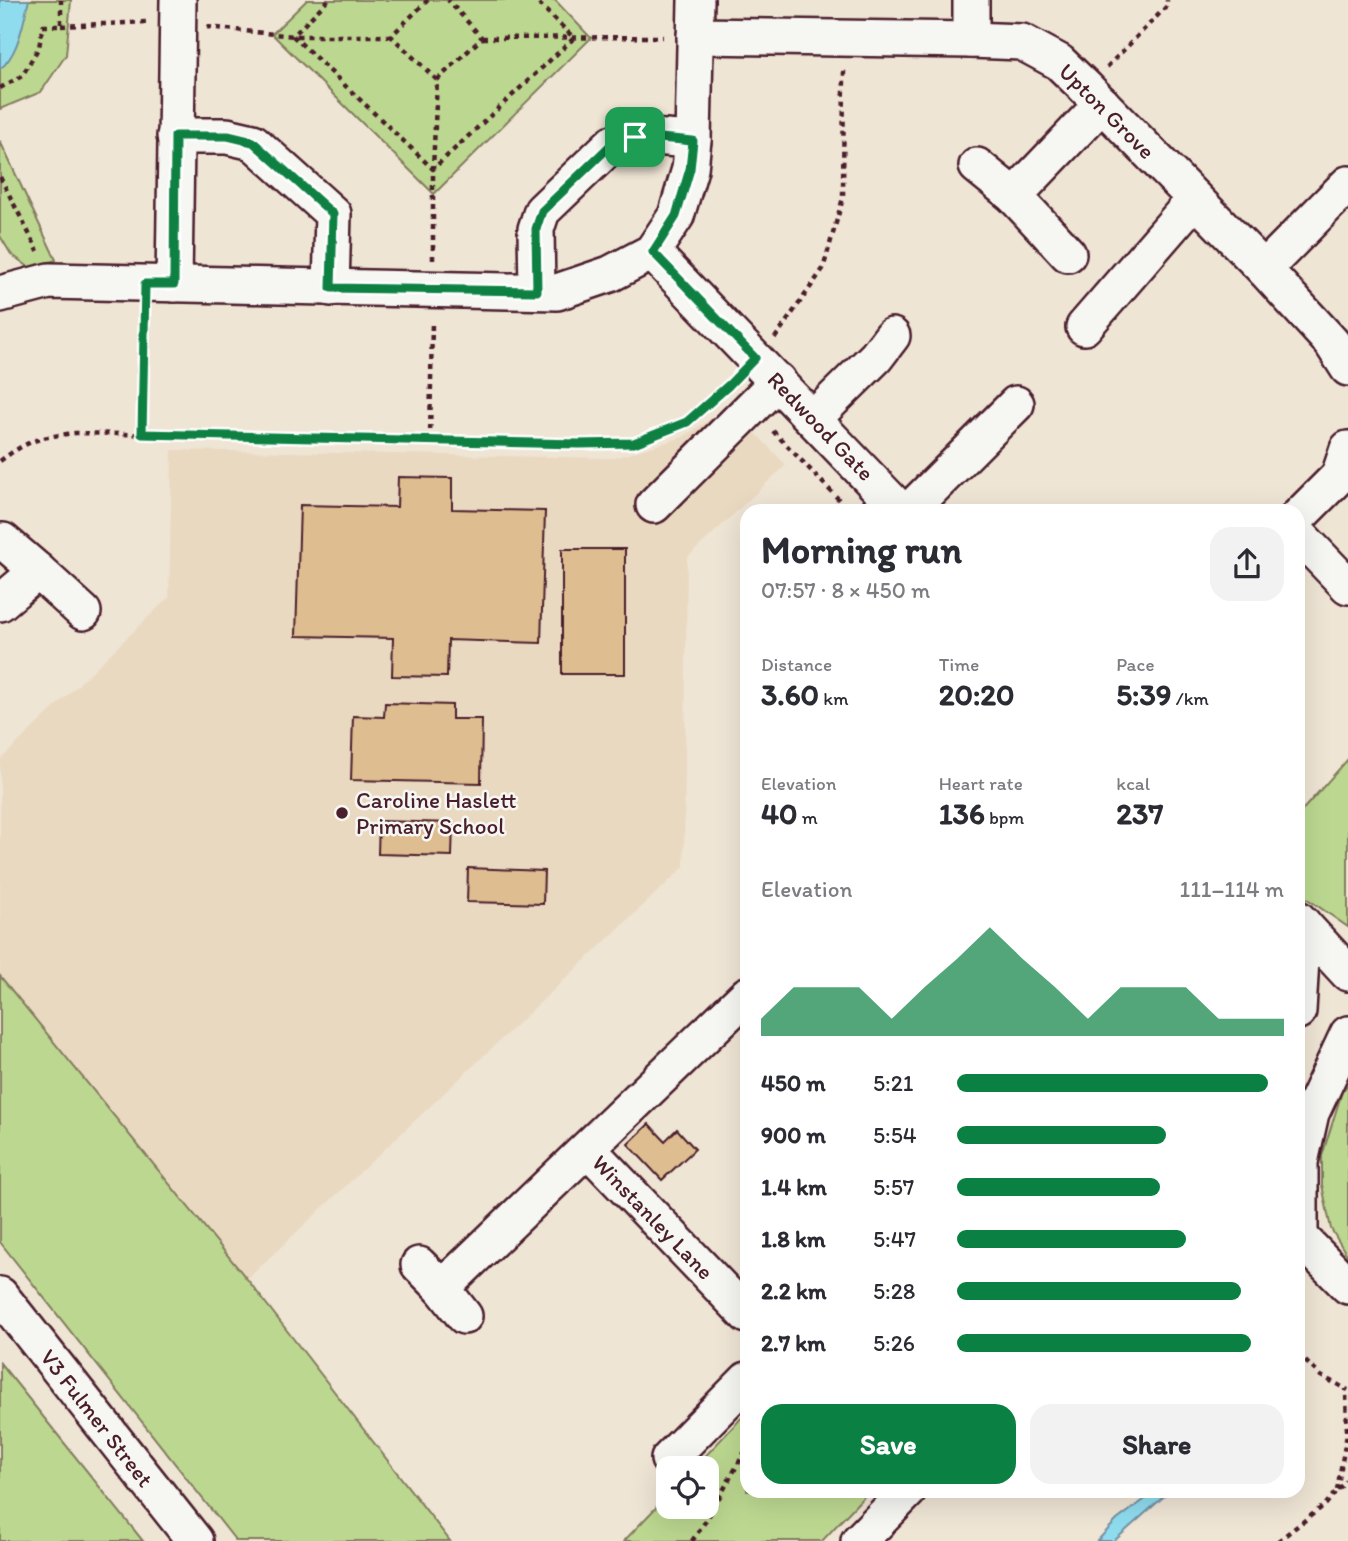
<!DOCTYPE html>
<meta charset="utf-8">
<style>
body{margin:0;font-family:Itim,sans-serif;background:#f2f2f3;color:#2b2b33;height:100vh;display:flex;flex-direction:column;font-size:26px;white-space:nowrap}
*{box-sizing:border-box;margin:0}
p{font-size:23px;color:#7c7c81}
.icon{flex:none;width:38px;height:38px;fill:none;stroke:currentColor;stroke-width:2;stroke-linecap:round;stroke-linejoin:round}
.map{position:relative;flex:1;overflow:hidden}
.side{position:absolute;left:740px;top:504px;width:565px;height:994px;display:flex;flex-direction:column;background:#fff;border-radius:21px;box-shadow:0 7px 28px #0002}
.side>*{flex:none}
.tools{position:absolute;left:656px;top:1456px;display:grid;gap:14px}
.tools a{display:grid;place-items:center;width:63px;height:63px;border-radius:14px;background:#fff;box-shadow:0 7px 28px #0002;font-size:35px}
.pin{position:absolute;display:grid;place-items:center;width:60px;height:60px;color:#fff;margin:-30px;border-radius:14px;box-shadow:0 4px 10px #0006}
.round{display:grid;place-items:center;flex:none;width:74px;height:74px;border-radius:21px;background:#f2f2f3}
.summary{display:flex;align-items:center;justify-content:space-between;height:119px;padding:0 21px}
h1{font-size:38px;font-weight:800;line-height:52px}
.figures{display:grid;grid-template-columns:repeat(3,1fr);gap:10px;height:119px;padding:7px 21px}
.figures div{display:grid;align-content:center}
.figures b{font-size:30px;font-weight:800}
.figures small{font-size:19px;font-weight:400}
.figures p{font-size:19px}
.chart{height:196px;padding:14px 21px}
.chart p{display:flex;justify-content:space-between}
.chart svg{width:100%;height:126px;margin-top:7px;fill:#0b8043;opacity:.7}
.action{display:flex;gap:14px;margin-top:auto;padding:14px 21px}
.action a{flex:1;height:80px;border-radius:21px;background:#0b8043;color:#fff;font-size:28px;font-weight:800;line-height:80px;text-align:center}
.action a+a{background:#f2f2f3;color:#2b2b33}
ul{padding:0 21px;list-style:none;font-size:23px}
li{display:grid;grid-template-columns:112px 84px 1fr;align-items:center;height:52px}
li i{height:18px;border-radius:9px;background:#0b8043}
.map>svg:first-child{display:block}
.built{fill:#ead9c1}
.green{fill:#bcd890;stroke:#837c5e;stroke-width:2}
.water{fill:#8fdcef;stroke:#7390a1;stroke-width:2}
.building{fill:#debe91;stroke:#4a1f2b;stroke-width:2}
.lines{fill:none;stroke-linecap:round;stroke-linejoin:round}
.minor-casing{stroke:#4a1f2b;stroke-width:40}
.path{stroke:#4a1f2b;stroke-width:4.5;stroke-dasharray:5 5;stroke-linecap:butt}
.minor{stroke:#f6f6f2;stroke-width:35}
.route-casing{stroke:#fff;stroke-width:14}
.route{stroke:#0b8043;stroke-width:9}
.poi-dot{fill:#4a1f2b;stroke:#f6f6f2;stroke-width:2.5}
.labels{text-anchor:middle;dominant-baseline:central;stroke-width:5;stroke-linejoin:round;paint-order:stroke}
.street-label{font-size:23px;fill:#4a1f2b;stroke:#f6f6f2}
.poi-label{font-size:23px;fill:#4a1f2b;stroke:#f6f6f2;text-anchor:start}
</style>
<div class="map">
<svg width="1348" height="1541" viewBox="0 0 1348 1541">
<rect width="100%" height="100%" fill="#efe5d5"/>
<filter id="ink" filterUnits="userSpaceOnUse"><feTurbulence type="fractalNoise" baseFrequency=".0143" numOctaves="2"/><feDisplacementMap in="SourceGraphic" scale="14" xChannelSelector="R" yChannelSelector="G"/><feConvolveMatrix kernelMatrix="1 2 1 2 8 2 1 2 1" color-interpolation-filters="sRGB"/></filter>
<g filter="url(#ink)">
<polygon class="built" points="730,406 786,465 687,558 684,867 247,1279 0,976 0,760 169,597 172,450 614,458 683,437"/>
<g class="green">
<polygon points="0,0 71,0 66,55 41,92 0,109"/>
<polygon points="307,0 555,0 591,38 434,194 272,34"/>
<polygon points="0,141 56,260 30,268 11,254 0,236"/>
<polygon points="1348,759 1348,927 1299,893 1298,815"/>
<polygon points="0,976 247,1279 450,1541 236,1541 0,1242"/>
<polygon points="1348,1084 1348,1257 1331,1229 1322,1185 1322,1156 1342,1092"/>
<polygon points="0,1363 143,1541 0,1541"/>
<polygon points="747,1412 747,1491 869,1491 822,1541 624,1541 668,1495 668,1507 707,1507 707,1468 694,1468"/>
</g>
<g class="water">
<path d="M0,0h29c-6,22 -10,54 -29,69z"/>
<polygon points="1156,1491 1170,1491 1114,1541 1097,1541 1117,1520"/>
</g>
<g class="building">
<polygon points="398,477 452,478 452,509 545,511 541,643 448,640 447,677 392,676 393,638 296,636 300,505 397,507"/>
<rect x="562" y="549" width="63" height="125"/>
<polygon points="385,703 452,705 452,719 482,719 481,783 351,780 353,716 384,717"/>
<polygon points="379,821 453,823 452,856 378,854"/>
<polygon points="468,868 544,871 543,904 467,902"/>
<polygon points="649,1124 665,1141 677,1129 695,1149 662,1180 628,1144"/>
</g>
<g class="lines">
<g class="minor-casing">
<g id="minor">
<polyline points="695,36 971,40 1022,42 1059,62 1086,88 1264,269 1332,343 1348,368"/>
<polyline points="971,40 971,0"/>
<polyline points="175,136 227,136 253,142 333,214 331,288"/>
<polyline points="977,166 1014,196 1068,254"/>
<polyline points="1014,196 1102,104"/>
<polyline points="652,252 901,511"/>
<polyline points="1264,269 1348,184"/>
<polyline points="174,284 178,0"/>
<path d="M537,291l-1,-62 6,-18 71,-68c24,-10 54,-4 80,-3"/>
<polyline points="0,294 49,281 557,292 610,274 652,252 676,216 690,169 693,140 696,0"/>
<polyline points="1084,327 1195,199"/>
<polyline points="814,418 876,357 892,336"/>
<polyline points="654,505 778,381"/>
<polyline points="909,511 1016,404"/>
<polyline points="1298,517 1339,476 1348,449"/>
<polyline points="1298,534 1348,586"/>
<polyline points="3,541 38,571"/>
<polyline points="0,603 38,571 83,612"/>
<polyline points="1298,919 1348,973"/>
<polyline points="1298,1011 1303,924"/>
<polyline points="588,1149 747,1315"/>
<polyline points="1298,1235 1348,1286"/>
<polyline points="1300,1236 1300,1162 1311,1113 1348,1034"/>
<polyline points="419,1265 442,1288 747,995"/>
<polyline points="442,1288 464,1316"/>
<polyline points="0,1295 195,1541"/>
<polyline points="669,1459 747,1380"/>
<polyline points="859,1541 908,1491"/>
</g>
</g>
<g class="path">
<polyline points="328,0 293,36 433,169 574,38 535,0"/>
<polyline points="428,0 391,36 437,80"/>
<polyline points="61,26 146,22"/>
<polyline points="207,27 293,36 391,36"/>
<polyline points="482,38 663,37"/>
<polyline points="1107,67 1167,6 1167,0"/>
<polyline points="0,88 22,76 39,47 43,26 61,26 61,0"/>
<polyline points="0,177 38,251"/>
<polyline points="433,260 433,169 437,80 482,38 448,0"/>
<polyline points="775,338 823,269 843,198 844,67"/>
<polyline points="773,431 850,511"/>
<polyline points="142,434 144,313"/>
<polyline points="430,440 432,321"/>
<path d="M0,461c28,-21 40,-24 75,-28l504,11 55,-1 53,-21 9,-8"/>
<polyline points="1298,1354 1321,1376 1348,1390"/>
<polyline points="1337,1490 1347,1434 1346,1389"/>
<polyline points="692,1541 707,1519 747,1448"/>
<polyline points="1278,1541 1326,1504 1337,1490 1348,1480"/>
</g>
<use href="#minor" class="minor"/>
</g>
</g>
<g class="lines" filter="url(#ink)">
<g class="route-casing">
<path id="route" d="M175,136h53l25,6 80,72 -2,74 206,3 -1,-62 6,-18 71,-68c25,-10 54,-4 80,-2l-3,28 -14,47 -23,36 102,106 -26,27 -42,37 -53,21 -55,1 -437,-10 3,-150h29z"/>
</g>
<use href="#route" class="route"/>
</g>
<circle class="poi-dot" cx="342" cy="813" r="7"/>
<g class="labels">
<g class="street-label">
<text transform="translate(1107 111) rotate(45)">Upton Grove</text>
<text transform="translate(821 426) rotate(46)">Redwood Gate</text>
<text transform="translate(653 1217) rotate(46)">Winstanley Lane</text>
<text transform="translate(97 1418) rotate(52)">V3 Fulmer Street</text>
</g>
<g class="poi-label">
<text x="356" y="800">Caroline Haslett<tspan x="356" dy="26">Primary School</tspan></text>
</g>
</g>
</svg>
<div class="tools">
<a><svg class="icon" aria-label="locate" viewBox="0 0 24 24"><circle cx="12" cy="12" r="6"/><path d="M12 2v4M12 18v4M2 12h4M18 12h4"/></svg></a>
</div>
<div class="pin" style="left:635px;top:137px;background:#1e9e55"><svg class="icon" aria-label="arrive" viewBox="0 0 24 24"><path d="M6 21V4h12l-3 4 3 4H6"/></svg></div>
<section class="side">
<div class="summary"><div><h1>Morning run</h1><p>07:57 · 8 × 450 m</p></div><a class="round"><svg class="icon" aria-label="share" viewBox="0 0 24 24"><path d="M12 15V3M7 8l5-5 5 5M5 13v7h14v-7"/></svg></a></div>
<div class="figures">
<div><p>Distance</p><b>3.60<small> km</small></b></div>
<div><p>Time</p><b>20:20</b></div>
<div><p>Pace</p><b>5:39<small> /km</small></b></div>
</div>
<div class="figures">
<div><p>Elevation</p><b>40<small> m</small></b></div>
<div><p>Heart rate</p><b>136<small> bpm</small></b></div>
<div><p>kcal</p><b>237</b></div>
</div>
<div class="chart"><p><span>Elevation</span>111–114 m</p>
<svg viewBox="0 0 160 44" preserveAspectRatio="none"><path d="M0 44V38L10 27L20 27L30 27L40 38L50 27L60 17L70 6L80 17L90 27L100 38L110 27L120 27L130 27L140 38L150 38L160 38V44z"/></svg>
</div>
<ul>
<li><b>450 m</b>5:21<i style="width:95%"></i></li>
<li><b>900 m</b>5:54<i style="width:64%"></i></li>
<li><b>1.4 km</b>5:57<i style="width:62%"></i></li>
<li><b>1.8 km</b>5:47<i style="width:70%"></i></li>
<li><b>2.2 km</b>5:28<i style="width:87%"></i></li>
<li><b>2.7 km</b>5:26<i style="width:90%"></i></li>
</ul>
<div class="action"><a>Save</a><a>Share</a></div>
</section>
</div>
